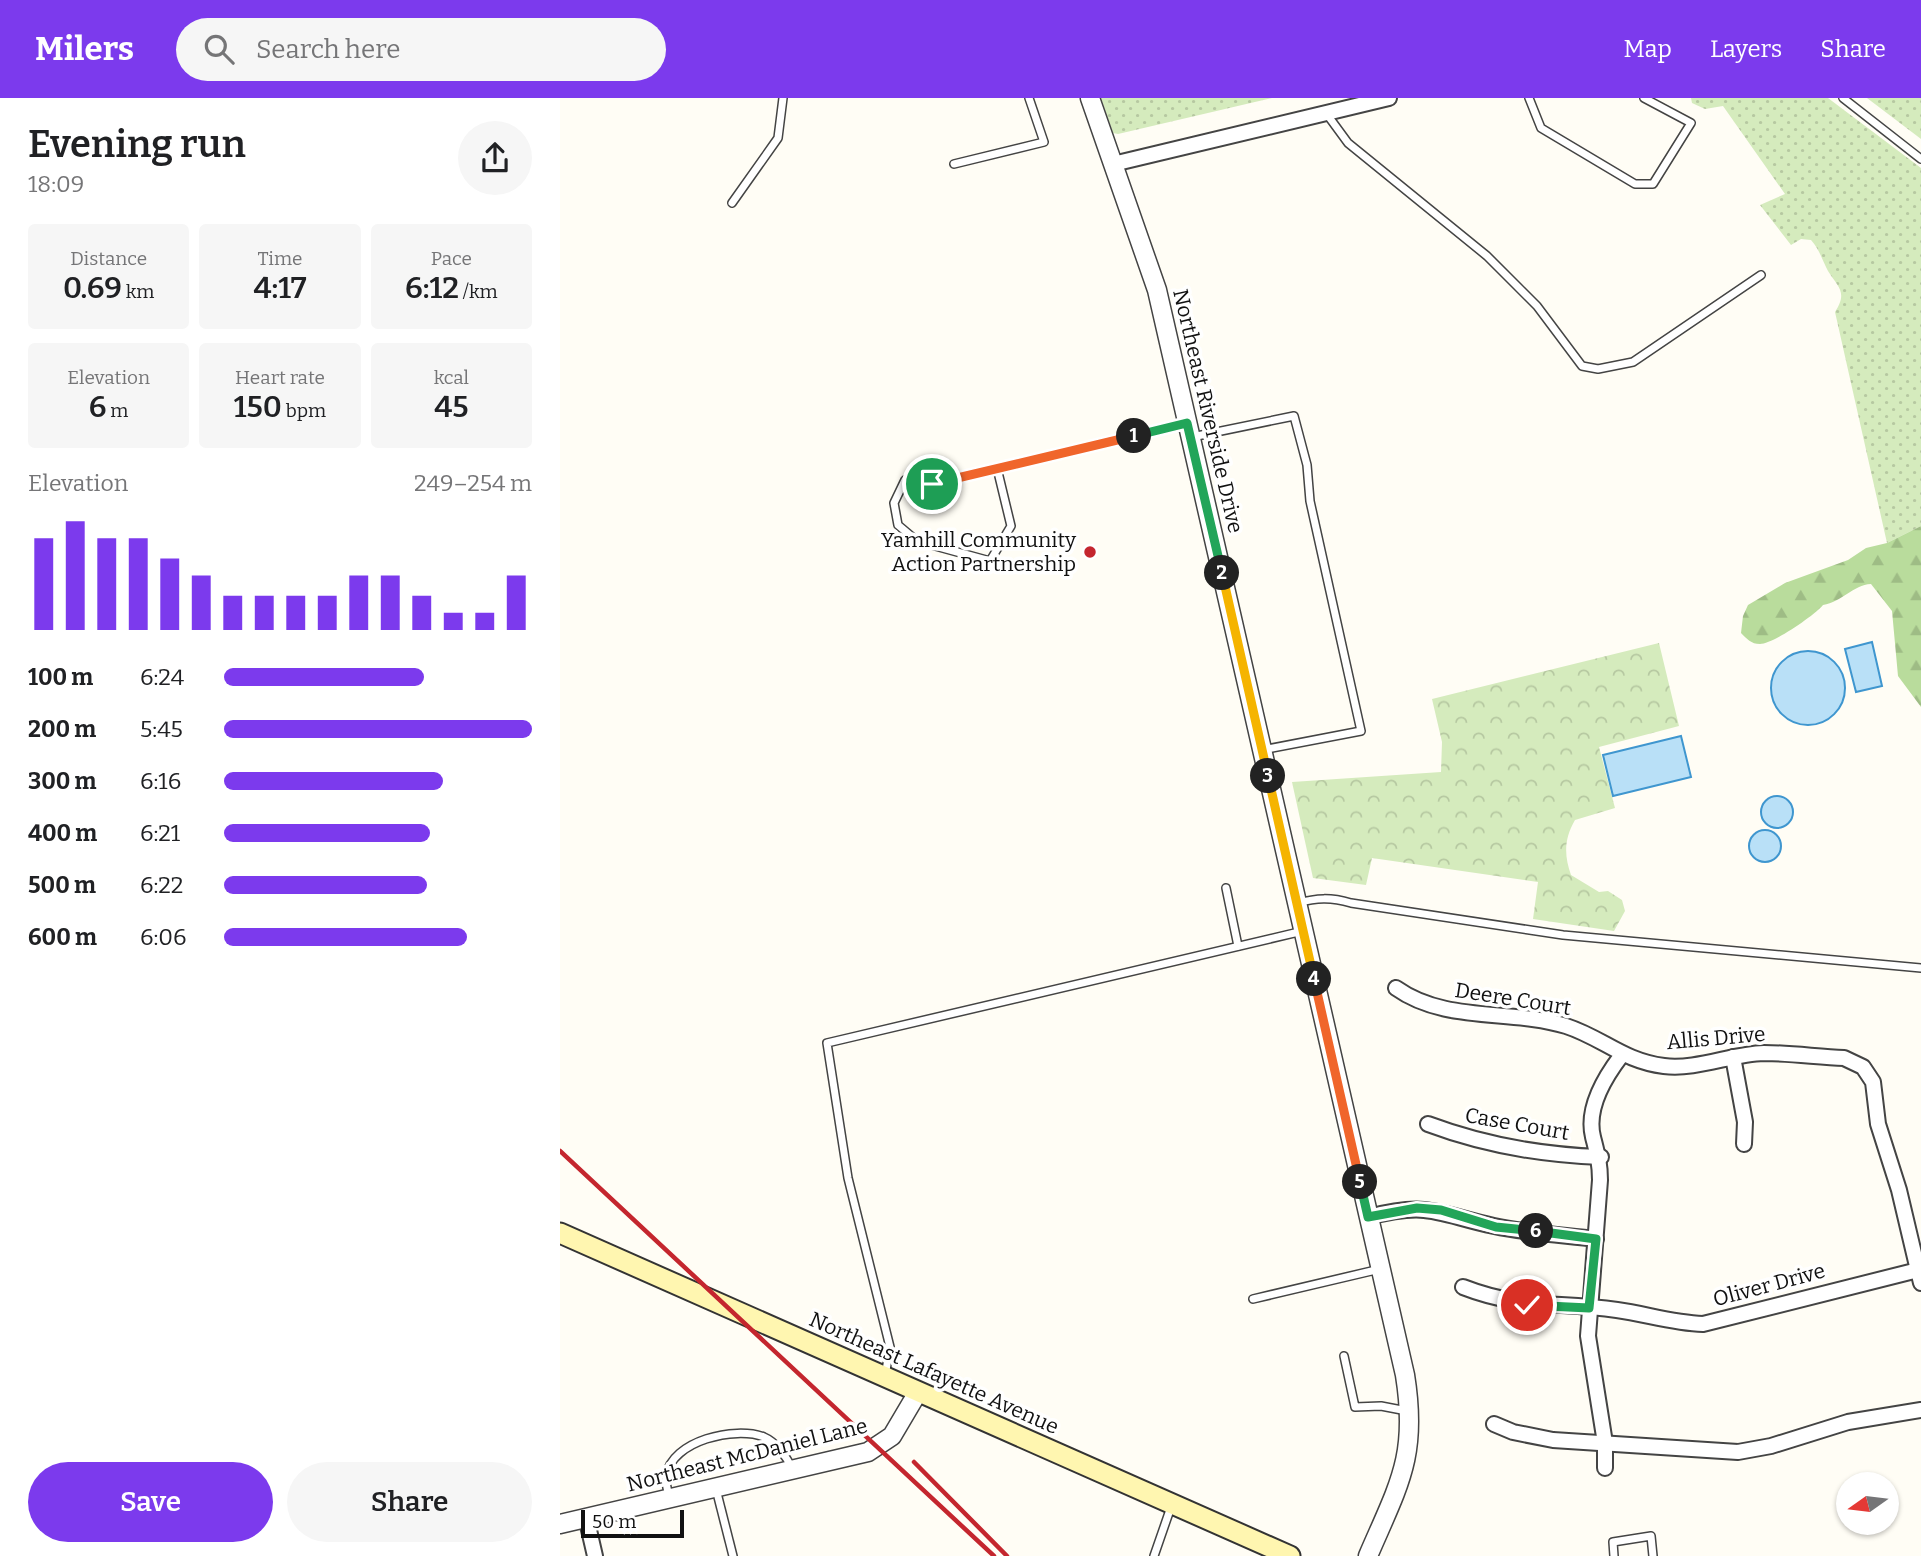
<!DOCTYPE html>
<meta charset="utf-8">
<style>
body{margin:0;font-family:Bitter,serif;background:#f6f6f6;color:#202124;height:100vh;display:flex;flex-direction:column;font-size:26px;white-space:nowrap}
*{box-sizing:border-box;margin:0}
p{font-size:23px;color:#757577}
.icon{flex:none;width:38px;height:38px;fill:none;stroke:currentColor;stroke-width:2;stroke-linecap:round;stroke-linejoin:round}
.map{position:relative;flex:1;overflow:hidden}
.panel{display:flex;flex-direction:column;background:#fff;width:560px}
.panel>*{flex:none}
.needle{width:46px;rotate:256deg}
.tools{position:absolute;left:1276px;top:1374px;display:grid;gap:14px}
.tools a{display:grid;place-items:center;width:63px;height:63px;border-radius:50%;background:#fff;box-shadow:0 2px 5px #0004;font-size:35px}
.scale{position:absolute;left:21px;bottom:18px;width:103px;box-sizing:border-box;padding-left:7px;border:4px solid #111;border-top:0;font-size:19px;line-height:24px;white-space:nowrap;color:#111;-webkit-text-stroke:5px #fff;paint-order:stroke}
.pin{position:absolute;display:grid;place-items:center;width:60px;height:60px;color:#fff;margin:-30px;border:4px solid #fff;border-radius:50%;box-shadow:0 2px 7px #0007}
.km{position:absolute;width:35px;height:35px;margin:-18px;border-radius:50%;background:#222;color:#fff;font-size:19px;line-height:35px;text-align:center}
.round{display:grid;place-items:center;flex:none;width:74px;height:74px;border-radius:37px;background:#f6f6f6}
.summary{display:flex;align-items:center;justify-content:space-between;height:119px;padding:0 28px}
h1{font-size:38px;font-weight:600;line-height:52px}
.figures{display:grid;grid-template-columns:repeat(3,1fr);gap:10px;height:119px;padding:7px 28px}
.figures div{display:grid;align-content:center;border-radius:7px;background:#f6f6f6;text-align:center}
.figures b{font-size:30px;font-weight:600}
.figures small{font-size:19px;font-weight:400}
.figures p{font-size:19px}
.chart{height:196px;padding:14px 28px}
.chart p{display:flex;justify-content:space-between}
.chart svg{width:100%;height:126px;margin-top:7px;stroke:#7c3aed;stroke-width:6}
.action{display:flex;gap:14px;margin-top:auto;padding:14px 28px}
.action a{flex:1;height:80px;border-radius:42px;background:#7c3aed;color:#fff;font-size:28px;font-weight:600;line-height:80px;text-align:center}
.action a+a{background:#f6f6f6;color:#202124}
ul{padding:0 28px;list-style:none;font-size:23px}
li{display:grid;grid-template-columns:112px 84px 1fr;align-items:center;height:52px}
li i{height:18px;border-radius:9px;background:#7c3aed}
header{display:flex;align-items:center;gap:42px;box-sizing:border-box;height:98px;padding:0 35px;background:#7c3aed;color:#fff}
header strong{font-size:33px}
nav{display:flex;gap:38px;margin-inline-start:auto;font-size:24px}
.search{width:490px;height:63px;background:#f6f6f6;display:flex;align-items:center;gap:18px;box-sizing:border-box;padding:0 24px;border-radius:38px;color:#757577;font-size:26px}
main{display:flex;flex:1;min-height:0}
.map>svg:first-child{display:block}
.grass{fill:url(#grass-dots)}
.forest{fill:url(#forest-firs)}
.park{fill:url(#park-crowns)}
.water{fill:#b9e0f7;stroke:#3f96cf;stroke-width:2}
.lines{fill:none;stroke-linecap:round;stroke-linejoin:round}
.service-casing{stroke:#444;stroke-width:10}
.minor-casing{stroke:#444;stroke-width:18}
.tertiary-casing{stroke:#444;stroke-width:21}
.secondary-casing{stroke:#333;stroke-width:23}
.service{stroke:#fff;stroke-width:7}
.minor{stroke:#fff;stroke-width:14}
.tertiary{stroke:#fff;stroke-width:18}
.secondary{stroke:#fff6b0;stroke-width:19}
.rail{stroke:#c4262e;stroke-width:4.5}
.split-1-casing{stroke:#fff;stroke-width:14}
.split-2-casing{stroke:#fff;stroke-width:14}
.split-3-casing{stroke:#fff;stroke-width:14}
.split-4-casing{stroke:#fff;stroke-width:14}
.split-5-casing{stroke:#fff;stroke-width:14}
.split-6-casing{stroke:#fff;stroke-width:14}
.split-7-casing{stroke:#fff;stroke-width:14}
.split-1{stroke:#f0652b;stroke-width:9}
.split-2{stroke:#22a559;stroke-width:9}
.split-3{stroke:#f5b400;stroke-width:9}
.split-4{stroke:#f5b400;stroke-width:9}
.split-5{stroke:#f0652b;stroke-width:9}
.split-6{stroke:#22a559;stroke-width:9}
.split-7{stroke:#22a559;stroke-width:9}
.poi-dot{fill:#c4262e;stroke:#fff;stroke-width:2.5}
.labels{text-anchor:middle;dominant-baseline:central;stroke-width:7;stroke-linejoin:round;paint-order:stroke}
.street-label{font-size:21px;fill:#111;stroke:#fff}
.poi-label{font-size:21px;fill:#111;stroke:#fff;text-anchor:end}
</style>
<header>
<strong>Milers</strong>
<div class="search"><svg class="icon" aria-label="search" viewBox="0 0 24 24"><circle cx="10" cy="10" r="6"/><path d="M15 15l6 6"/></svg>Search here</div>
<nav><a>Map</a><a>Layers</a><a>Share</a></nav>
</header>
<main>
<section class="panel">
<div class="summary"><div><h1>Evening run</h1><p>18:09</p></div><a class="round"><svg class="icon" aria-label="share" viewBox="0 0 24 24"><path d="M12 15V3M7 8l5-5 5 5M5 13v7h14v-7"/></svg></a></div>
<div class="figures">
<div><p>Distance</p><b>0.69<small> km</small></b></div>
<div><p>Time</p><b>4:17</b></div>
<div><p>Pace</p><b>6:12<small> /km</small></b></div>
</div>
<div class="figures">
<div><p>Elevation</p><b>6<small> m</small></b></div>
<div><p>Heart rate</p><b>150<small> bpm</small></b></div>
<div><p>kcal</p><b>45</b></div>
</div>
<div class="chart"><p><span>Elevation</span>249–254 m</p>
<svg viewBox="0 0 160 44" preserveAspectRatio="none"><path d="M5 44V12M15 44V6M25 44V12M35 44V12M45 44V19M55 44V25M65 44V32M75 44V32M85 44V32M95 44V32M105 44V25M115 44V25M125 44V32M135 44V38M145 44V38M155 44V25"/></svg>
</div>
<ul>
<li><b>100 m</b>6:24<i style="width:65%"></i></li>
<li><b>200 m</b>5:45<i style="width:100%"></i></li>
<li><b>300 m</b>6:16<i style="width:71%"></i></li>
<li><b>400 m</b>6:21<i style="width:67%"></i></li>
<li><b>500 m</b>6:22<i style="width:66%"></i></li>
<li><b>600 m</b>6:06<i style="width:79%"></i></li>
</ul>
<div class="action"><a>Save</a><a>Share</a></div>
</section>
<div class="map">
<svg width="1361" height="1458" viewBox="0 0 1361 1458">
<defs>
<pattern id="grass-dots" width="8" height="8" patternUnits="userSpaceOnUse" patternTransform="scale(1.75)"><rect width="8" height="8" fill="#d5ebbd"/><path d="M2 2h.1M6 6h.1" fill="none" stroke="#b6c8a1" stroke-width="1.8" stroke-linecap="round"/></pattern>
<pattern id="forest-firs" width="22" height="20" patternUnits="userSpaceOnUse" patternTransform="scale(1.75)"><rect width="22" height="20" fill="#b9dc9c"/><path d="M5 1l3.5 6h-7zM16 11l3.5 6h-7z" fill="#9ebc85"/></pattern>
<pattern id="park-crowns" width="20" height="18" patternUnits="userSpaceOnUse" patternTransform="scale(1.75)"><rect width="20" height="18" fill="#d5ebbd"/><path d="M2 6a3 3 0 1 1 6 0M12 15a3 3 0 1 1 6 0" fill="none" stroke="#b6c8a1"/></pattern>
</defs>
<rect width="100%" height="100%" fill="#fffdf5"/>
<g class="grass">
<polygon points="541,0 712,0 558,36 553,35"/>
<path d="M1131,0h137l93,70v358l-34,17 -52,-231c13,-20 3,-25 -7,-41 -6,-11 -8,-21 -17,-31l-10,-1 -10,6 -31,-40 25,-11 -62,-88 -18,3 -13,-6z"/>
<polygon points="1307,0 1361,0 1361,41"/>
</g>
<path class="forest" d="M1361,428v181l-23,-31 -6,-65 -21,-27c-18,1 -29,18 -48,21 -8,10 -50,39 -63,39 -9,0 -13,-5 -19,-11l2,-17 5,-11 37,-22 63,-23 18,-12 21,-5z"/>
<path class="park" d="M1099,545l20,83 -80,21 16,61 -40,12c-11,19 -11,35 -4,55l28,17 9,-1 14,9 3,11 -11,20 -81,-12 5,-37 -166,-24 -6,27 -53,-7 -21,-96 149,-10 1,-30 -10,-43z"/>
<g class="water">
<polygon points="1312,544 1322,588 1296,594 1285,551"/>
<circle cx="1248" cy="590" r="37"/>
<polygon points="1121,638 1131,679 1053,698 1043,657"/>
<circle cx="1217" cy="714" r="16"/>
<circle cx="1205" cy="748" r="16"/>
</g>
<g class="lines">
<g class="service-casing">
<g id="service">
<polyline points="969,0 981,30 1075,86 1093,86 1131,25 1084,0"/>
<polyline points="1283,0 1361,61"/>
<polyline points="766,15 788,45 927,158 977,208 1022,268 1038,271 1073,264 1201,177"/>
<polyline points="394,66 484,44 469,0"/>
<polyline points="172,105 218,40 223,0"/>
<polyline points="632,339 734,318 747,367 750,403 801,633 702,652"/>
<polyline points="437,370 451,428 430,463 357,443 338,427 334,405 345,382 372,386 627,325"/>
<polyline points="666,790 678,848"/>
<path d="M737,805c20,-5 33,-6 54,0l212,32 358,33"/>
<polyline points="693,1201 820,1171"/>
<polyline points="784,1258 795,1309 821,1308 847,1313"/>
<polyline points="325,1278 330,1249 288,1080 267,945 743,833"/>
<polyline points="156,1391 173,1458"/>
<path d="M109,1399c-1,-6 -4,-15 -3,-21 6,-36 69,-50 98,-39 12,5 23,20 28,32"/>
<polyline points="594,1458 612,1406"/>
<polyline points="1054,1458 1053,1444 1091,1438 1093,1458"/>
</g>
</g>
<g class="minor-casing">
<g id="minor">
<polyline points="553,66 829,0"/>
<path d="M836,890c49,35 114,21 170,38 37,12 57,35 98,40 33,4 67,-12 100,-13 27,0 54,4 80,5l19,9 10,15 5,42 21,66 22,93"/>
<polyline points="1173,959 1185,1024 1184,1046"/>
<path d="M868,1026c56,21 113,31 173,33"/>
<path d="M809,1119c60,-16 69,-3 125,9 33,7 68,9 102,13"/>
<path d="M903,1189c59,23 95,14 154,23 29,4 56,13 86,14l215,-54"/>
<polyline points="934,1326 953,1334 993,1342 1178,1354 1211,1348 1288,1324 1361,1312"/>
<path d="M1045,1370v-25l-17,-107 12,-156c0,-17 -3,-27 -7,-43 -7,-28 12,-60 28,-81"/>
<polyline points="26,1419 35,1458"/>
</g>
</g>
<g class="tertiary-casing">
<g id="tertiary">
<path d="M530,0l67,192 248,1085c13,81 -6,109 -37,181"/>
<polyline points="0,1426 308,1354 332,1338 358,1294"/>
</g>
</g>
<g class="secondary-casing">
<polyline id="secondary" points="0,1135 730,1458"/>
</g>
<use href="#service" class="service"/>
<use href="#minor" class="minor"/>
<use href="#tertiary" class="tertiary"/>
<use href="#secondary" class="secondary"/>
<g class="rail">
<polyline points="0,1053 434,1458"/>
<polyline points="354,1364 447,1458"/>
</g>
</g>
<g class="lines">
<g class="split-1-casing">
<polyline id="split-1" points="372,386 574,338"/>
</g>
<g class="split-2-casing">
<polyline id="split-2" points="574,338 627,325 662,475"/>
</g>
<g class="split-3-casing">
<polyline id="split-3" points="662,475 708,678"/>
</g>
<g class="split-4-casing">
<polyline id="split-4" points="708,678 754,881"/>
</g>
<g class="split-5-casing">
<polyline id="split-5" points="754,881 800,1084"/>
</g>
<g class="split-6-casing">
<polyline id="split-6" points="800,1084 808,1119 857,1110 881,1112 936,1129 976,1133"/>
</g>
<g class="split-7-casing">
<polyline id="split-7" points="967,1207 1029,1210 1036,1141 976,1133"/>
</g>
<use href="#split-1" class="split-1"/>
<use href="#split-2" class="split-2"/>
<use href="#split-3" class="split-3"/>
<use href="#split-4" class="split-4"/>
<use href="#split-5" class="split-5"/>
<use href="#split-6" class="split-6"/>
<use href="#split-7" class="split-7"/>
</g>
<circle class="poi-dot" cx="530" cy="454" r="7"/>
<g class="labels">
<g class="street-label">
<text transform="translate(648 313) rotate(77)">Northeast Riverside Drive</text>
<text transform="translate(953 901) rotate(9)">Deere Court</text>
<text transform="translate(1156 940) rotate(-5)">Allis Drive</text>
<text transform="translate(957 1026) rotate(10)">Case Court</text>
<text transform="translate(1209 1187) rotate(-15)">Oliver Drive</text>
<text transform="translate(374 1275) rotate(24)">Northeast Lafayette Avenue</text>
<text transform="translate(187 1357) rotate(-14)">Northeast McDaniel Lane</text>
</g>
<g class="poi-label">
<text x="516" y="442">Yamhill Community<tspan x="516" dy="24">Action Partnership</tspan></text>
</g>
</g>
</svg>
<div class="tools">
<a><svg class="needle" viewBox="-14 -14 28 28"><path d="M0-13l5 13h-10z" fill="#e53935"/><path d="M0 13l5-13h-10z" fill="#757577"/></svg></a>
</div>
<div class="scale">50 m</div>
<div class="pin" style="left:372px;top:386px;background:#1e9e55"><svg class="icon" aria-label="arrive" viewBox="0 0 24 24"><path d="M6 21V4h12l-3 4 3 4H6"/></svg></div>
<div class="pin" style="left:967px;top:1207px;background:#d93025"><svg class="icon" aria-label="check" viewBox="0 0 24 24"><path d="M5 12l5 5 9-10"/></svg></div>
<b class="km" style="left:574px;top:338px">1</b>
<b class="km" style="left:662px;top:475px">2</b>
<b class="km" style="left:708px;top:678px">3</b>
<b class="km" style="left:754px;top:881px">4</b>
<b class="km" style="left:800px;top:1084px">5</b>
<b class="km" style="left:976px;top:1133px">6</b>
</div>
</main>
